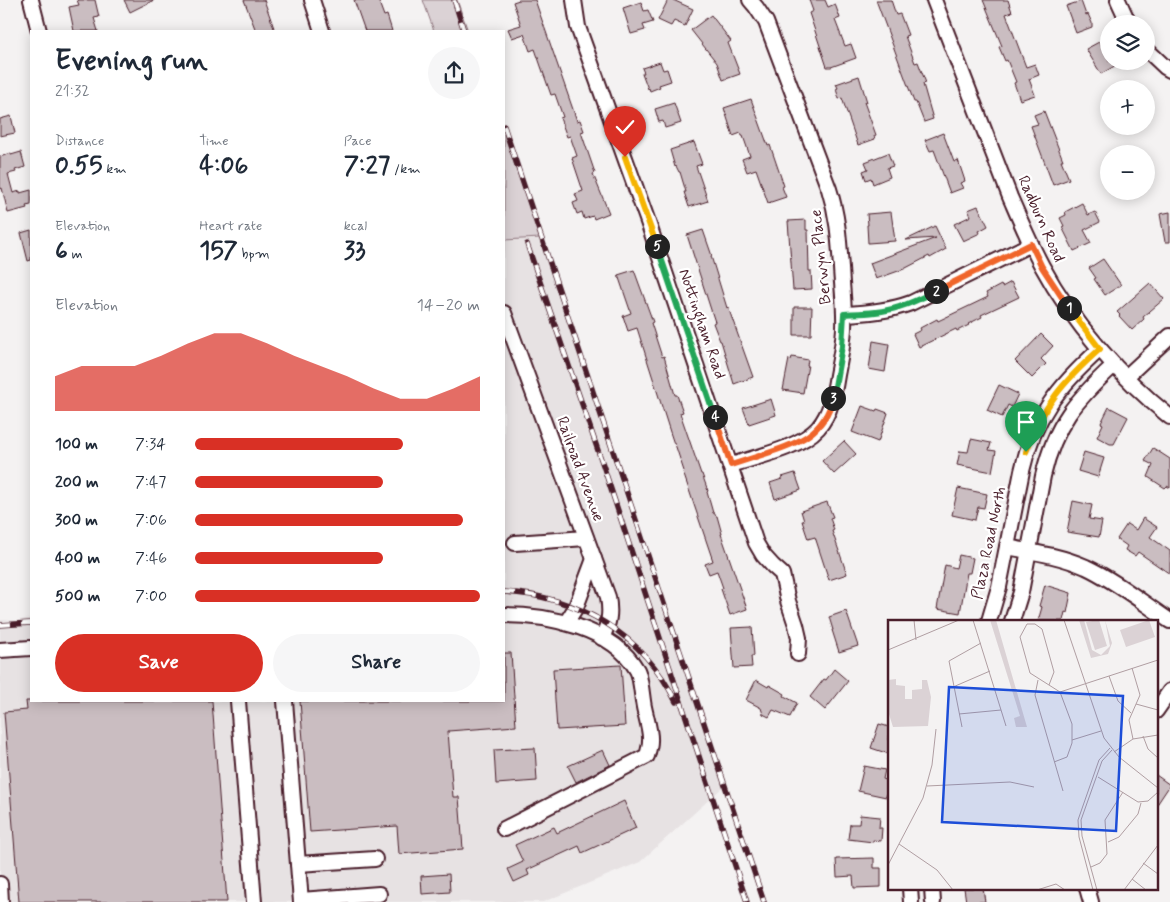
<!DOCTYPE html>
<meta charset="utf-8">
<style>
body{margin:0;font-family:Mynerve,sans-serif;background:#f6f6f7;color:#1f2937;height:100vh;display:flex;flex-direction:column;font-size:19px;white-space:nowrap}
*{box-sizing:border-box;margin:0}
p{font-size:16px;color:#747a83}
.icon{flex:none;width:28px;height:28px;fill:none;stroke:currentColor;stroke-width:2;stroke-linecap:round;stroke-linejoin:round}
.map{position:relative;flex:1;overflow:hidden}
.panel{position:absolute;left:30px;top:30px;width:475px;height:672px;display:flex;flex-direction:column;background:#fff;border-radius:0px;box-shadow:0 2px 12px #0003}
.panel>*{flex:none}
.tools{position:absolute;left:1100px;top:15px;display:grid;gap:10px}
.tools a{display:grid;place-items:center;width:55px;height:55px;border-radius:50%;background:#fff;box-shadow:0 2px 12px #0003;font-size:25px}
.pin{position:absolute;display:grid;place-items:center;width:42px;height:42px;color:#fff;margin:-51px -21px;border-radius:50% 50% 50% 0;rotate:-45deg;box-shadow:0 0 5px #0007}
.pin .icon{rotate:45deg}
.km{position:absolute;width:25px;height:25px;margin:-12px;border-radius:50%;background:#222;color:#fff;font-size:14px;line-height:25px;text-align:center}
.round{display:grid;place-items:center;flex:none;width:52px;height:52px;border-radius:26px;background:#f6f6f7}
.headline{display:flex;align-items:center;justify-content:space-between;height:85px;padding:0 25px}
h1{font-size:28px;font-weight:700;line-height:38px}
.metrics{display:grid;grid-template-columns:repeat(3,1fr);gap:8px;height:85px;padding:5px 25px}
.metrics div{display:grid;align-content:center}
.metrics b{font-size:25px;font-weight:700}
.metrics small{font-size:14px;font-weight:400}
.metrics p{font-size:14px}
.chart{height:140px;padding:10px 25px}
.chart p{display:flex;justify-content:space-between}
.chart svg{width:100%;height:90px;margin-top:5px;fill:#d93025;opacity:.7}
.primary-button{display:flex;gap:10px;margin-top:auto;padding:10px 25px}
.primary-button a{flex:1;height:58px;border-radius:30px;background:#d93025;color:#fff;font-size:20px;font-weight:700;line-height:58px;text-align:center}
.primary-button a+a{background:#f6f6f7;color:#1f2937}
ul{padding:0 25px;list-style:none;font-size:16px}
li{display:grid;grid-template-columns:80px 60px 1fr;align-items:center;height:38px}
li i{height:12px;border-radius:6px;background:#d93025}
.map>svg:first-child{display:block}
.built{fill:#e7e2e3}
.green{fill:#dbd2d5;stroke:#927880}
.building{fill:#cabdc1;stroke:#4a1f2b}
.lines{fill:none;stroke-linecap:round;stroke-linejoin:round}
.minor-casing{stroke:#4a1f2b;stroke-width:18}
.minor{stroke:#fff;stroke-width:14}
.rail-casing{stroke:#4a1f2b;stroke-width:5.5}
.rail{stroke:#fff;stroke-width:4;stroke-dasharray:11;stroke-linecap:butt}
.split-1-casing{stroke:#fff;stroke-width:10}
.split-2-casing{stroke:#fff;stroke-width:10}
.split-3-casing{stroke:#fff;stroke-width:10}
.split-4-casing{stroke:#fff;stroke-width:10}
.split-5-casing{stroke:#fff;stroke-width:10}
.split-6-casing{stroke:#fff;stroke-width:10}
.split-1{stroke:#f5b400;stroke-width:6}
.split-2{stroke:#f0652b;stroke-width:6}
.split-3{stroke:#22a559;stroke-width:6}
.split-4{stroke:#f0652b;stroke-width:6}
.split-5{stroke:#22a559;stroke-width:6}
.split-6{stroke:#f5b400;stroke-width:6}
.labels{text-anchor:middle;dominant-baseline:central;stroke-width:4.5;stroke-linejoin:round;paint-order:stroke}
.street-label{font-size:16px;fill:#4a1f2b;stroke:#fff}
.inset-road{fill:none;stroke:#b09ea2;stroke-width:1}
.view{fill:#1d4ed8;fill-opacity:0.15;stroke:#1d4ed8;stroke-width:2.5}
.inset-edge{fill:none;stroke:#4a1f2b;stroke-width:2.5}
</style>
<div class="map">
<svg width="1170" height="902" viewBox="0 0 1170 902">
<rect width="100%" height="100%" fill="#f4f2f2"/>
<filter id="ink" filterUnits="userSpaceOnUse"><feTurbulence type="fractalNoise" baseFrequency=".02" numOctaves="2"/><feDisplacementMap in="SourceGraphic" scale="10" xChannelSelector="R" yChannelSelector="G"/><feConvolveMatrix kernelMatrix="1 2 1 2 8 2 1 2 1" color-interpolation-filters="sRGB"/></filter>
<g filter="url(#ink)">
<polygon class="built" points="540,238 624,496 723,787 640,862 543,902 0,902 0,620 17,621 31,618 31,701 504,701 504,240"/>
<g class="green">
<polygon points="423,0 457,0 468,31 434,31"/>
<polygon points="504,134 540,238 504,240"/>
</g>
<g class="building">
<polygon points="77,0 95,0 99,17 94,18 98,31 74,31 69,7 79,5"/>
<polygon points="124,0 154,0 130,12"/>
<polygon points="244,0 264,0 275,31 256,31"/>
<polygon points="354,0 378,0 384,16 387,15 392,31 365,31"/>
<polygon points="519,0 535,0 577,121 580,120 584,131 581,132 595,173 593,174 609,213 594,219 593,216 584,219 582,212 577,214 573,203 578,201 575,194 583,191 572,158 577,156 570,136 567,137 560,118 563,117 555,94 551,95 535,49 530,51 524,34 512,38 508,29 521,25 513,2"/>
<polygon points="668,0 673,0 693,9 685,26 674,21 671,26 658,20"/>
<polygon points="809,0 825,0 828,7 835,4 840,18 835,20 845,46 851,44 856,58 831,67 827,67 809,13 813,11"/>
<polygon points="876,0 891,0 896,15 900,14 908,35 905,36 915,63 918,62 926,83 923,84 933,119 924,122 916,102 914,102"/>
<polygon points="983,0 1008,0 1012,12 1006,14 1026,67 1035,64 1039,75 1029,79 1035,95 1020,100 1014,83 1016,82 1007,60 1005,61 999,47 1002,46"/>
<polygon points="1081,1 1086,15 1088,14 1092,23 1092,27 1076,33 1066,6"/>
<polygon points="641,2 644,11 648,10 653,22 643,25 645,30 631,34 623,8"/>
<polygon points="711,15 731,41 728,43 740,74 723,80 717,63 691,30"/>
<polygon points="1099,42 1105,52 1109,50 1109,61 1123,61 1101,74 1086,49"/>
<polygon points="660,62 663,70 667,69 671,81 659,85 660,87 650,91 649,88 648,89 642,73 644,73 642,68"/>
<polygon points="859,76 867,102 864,102 876,135 874,136 875,139 858,145 842,98 839,99 836,89 838,88 836,84"/>
<polygon points="751,99 768,146 770,145 784,186 782,187 786,197 768,203 756,169 747,172 742,159 750,156 743,136 742,136 741,133 733,136 724,108"/>
<polygon points="674,103 681,123 665,128 663,121 659,122 655,109"/>
<polygon points="1044,111 1063,160 1061,160 1069,179 1053,185 1031,126 1038,124 1034,115"/>
<polygon points="11,116 15,133 0,136 0,119"/>
<polygon points="943,133 954,162 958,160 965,181 960,183 963,188 950,193 934,150 930,151 925,140"/>
<polygon points="694,142 702,164 696,166 708,201 689,207 684,192 686,192 680,172 679,172 676,166 675,167 670,150"/>
<polygon points="21,152 25,167 15,170 16,172 8,174 13,193 20,191 20,193 31,190 31,205 26,206 27,208 8,213 2,188 0,189 0,157 11,153 11,155"/>
<polygon points="888,153 893,166 887,168 890,177 873,184 871,178 866,180 863,171 868,169 865,162"/>
<polygon points="1082,203 1088,215 1095,212 1100,222 1084,230 1091,243 1074,251 1062,227 1064,226 1060,218 1066,215 1065,212"/>
<polygon points="978,206 988,226 979,231 980,233 963,241 954,224 971,216 968,210"/>
<polygon points="891,212 895,241 868,243 867,225 868,225 867,214"/>
<polygon points="1170,212 1170,242 1165,242 1160,214"/>
<polygon points="806,220 806,230 808,230 809,271 811,271 812,289 793,290 788,221"/>
<polygon points="935,226 946,249 930,258 929,256 904,269 876,279 870,263 936,238 906,240"/>
<polygon points="31,230 31,260 28,261 21,233"/>
<polygon points="703,230 712,256 711,256 727,308 728,307 753,377 734,384 721,341 720,341 713,323 715,322 712,313 687,235"/>
<polygon points="1103,259 1121,285 1105,295 1094,279 1096,278 1089,268"/>
<polygon points="634,270 653,322 651,323 662,357 664,356 675,395 677,395 683,412 680,413 701,474 702,474 708,491 707,492 713,513 714,513 716,516 717,516 722,534 721,534 747,609 730,615 721,589 723,588 717,571 709,574 705,564 713,561 683,472 684,471 675,444 674,444 670,432 637,328 628,331 623,316 631,313 618,275"/>
<polygon points="1011,282 1019,297 981,315 982,317 968,324 969,325 957,331 956,329 919,347 913,334 921,330 920,328 937,319 938,321 988,297 986,293 1001,285 1002,287"/>
<polygon points="1150,283 1164,299 1143,317 1144,319 1132,330 1119,316 1120,315 1117,312"/>
<polygon points="794,307 812,307 811,335 794,335"/>
<polygon points="1041,334 1053,346 1041,359 1046,364 1032,378 1015,361"/>
<polygon points="873,341 889,344 885,372 869,369"/>
<polygon points="792,357 808,360 807,365 808,365 803,393 783,390 789,359 791,360"/>
<polygon points="999,385 1018,394 1012,407 1008,405 1002,417 987,410"/>
<polygon points="771,399 776,415 749,424 743,408"/>
<polygon points="862,406 876,411 877,409 888,413 878,442 852,432"/>
<polygon points="1109,407 1128,417 1114,444 1110,444 1097,437 1103,424 1101,423"/>
<polygon points="971,439 991,443 989,450 996,451 992,472 957,465 960,451 968,452"/>
<polygon points="844,441 856,454 834,474 822,461"/>
<polygon points="1153,448 1170,459 1170,488 1167,486 1165,488 1148,477 1153,465 1145,461"/>
<polygon points="1084,452 1104,458 1098,477 1078,471"/>
<polygon points="795,473 801,490 775,499 770,483 782,479 782,477"/>
<polygon points="958,488 987,494 984,508 978,507 975,520 952,515"/>
<polygon points="1073,501 1092,505 1089,519 1102,521 1099,537 1067,532"/>
<polygon points="827,502 833,517 830,518 834,530 832,531 847,574 829,580 815,537 808,539 802,521 804,521 801,511"/>
<polygon points="1143,518 1157,527 1150,537 1170,551 1170,574 1138,552 1135,556 1125,550 1127,546 1117,539 1127,524 1136,530"/>
<polygon points="959,555 973,558 970,573 967,573 960,613 937,609 945,565 956,568"/>
<polygon points="1045,585 1071,593 1067,613 1065,612 1063,621 1038,621 1042,607 1039,606"/>
<polygon points="846,611 858,646 839,652 832,630 833,630 829,617"/>
<polygon points="752,627 754,656 751,656 752,667 734,668 731,628"/>
<polygon points="504,653 511,653 516,726 448,731 453,797 459,797 463,849 399,854 397,826 310,832 300,701 504,701"/>
<polygon points="621,665 625,726 557,730 553,669"/>
<polygon points="834,669 848,681 825,710 810,697 824,679 826,680"/>
<polygon points="756,680 768,687 769,685 785,694 784,696 797,703 790,717 773,710 769,717 763,714 761,708 746,700"/>
<polygon points="26,701 212,701 227,902 19,902 4,712 27,710"/>
<polygon points="879,724 889,727 889,754 871,748"/>
<polygon points="535,748 537,781 496,784 494,750"/>
<polygon points="603,750 610,765 576,782 568,766"/>
<polygon points="864,766 885,770 883,779 889,781 886,797 858,791"/>
<polygon points="1156,775 1170,785 1156,806"/>
<polygon points="624,801 636,828 582,853 579,846 527,870 529,875 514,882 508,869 523,862 515,845 554,827 557,833"/>
<polygon points="860,815 880,817 879,828 882,828 881,841 873,840 873,842 848,839 850,824 859,824"/>
<polygon points="874,858 874,868 881,868 881,887 854,888 853,876 837,877 836,859"/>
<polygon points="449,874 450,892 422,894 421,876"/>
<polygon points="964,888 983,888 985,902 966,902"/>
</g>
<g class="lines">
<g class="minor-casing">
<g id="minor">
<polyline points="31,0 39,31"/>
<polyline points="312,0 322,31"/>
<polyline points="574,0 578,27 648,222 756,543 763,555 773,566 782,574 788,601 796,625 799,638 798,654"/>
<path d="M934,0l76,197c10,23 20,47 32,69 30,56 79,112 128,151"/>
<polyline points="1118,0 1129,24"/>
<polyline points="1146,49 1165,67 1170,70"/>
<path d="M504,313l104,284c3,17 1,26 -6,41"/>
<path d="M844,314c24,-1 45,-3 67,-11l120,-59"/>
<polyline points="1126,377 1170,336"/>
<path d="M731,465c25,-8 69,-17 87,-37 13,-15 16,-34 19,-53 3,-15 6,-31 7,-46 1,-20 -2,-41 -3,-61 -2,-29 -3,-51 -12,-79l-63,-167 -10,-15 -6,-7"/>
<polyline points="515,543 586,538"/>
<path d="M1007,547c27,5 54,9 79,20 30,14 57,36 84,54"/>
<path d="M504,615c44,0 109,13 133,55 4,7 5,28 7,37 2,10 7,25 6,34 0,5 -2,11 -3,15l-143,73"/>
<path d="M989,621l10,-34 23,-116c12,-55 37,-85 78,-122"/>
<path d="M1012,621l9,-29 22,-116c12,-52 33,-76 71,-111"/>
<polyline points="566,623 576,607 594,559"/>
<polyline points="0,650 31,648"/>
<polyline points="238,701 254,902"/>
<polyline points="285,701 301,902"/>
<polyline points="1156,711 1170,691"/>
<polyline points="298,864 375,859"/>
<polyline points="0,884 1,902"/>
<polyline points="910,888 911,902"/>
<polyline points="932,888 933,902"/>
<polyline points="1087,888 1091,902"/>
<polyline points="301,900 379,894"/>
</g>
</g>
<use href="#minor" class="minor"/>
<g class="rail-casing">
<g id="rail">
<polyline points="454,0 464,31"/>
<polyline points="504,126 764,902"/>
<polyline points="527,244 603,465 747,902"/>
<path d="M504,592c74,4 139,42 172,110"/>
<polyline points="0,625 31,623"/>
</g>
</g>
<use href="#rail" class="rail"/>
</g>
</g>
<g class="lines" filter="url(#ink)">
<g class="split-1-casing">
<path id="split-1" d="M1026,452c17,-47 37,-70 74,-103l-31,-41"/>
</g>
<g class="split-2-casing">
<polyline id="split-2" points="936,291 1031,244 1042,267 1069,308"/>
</g>
<g class="split-3-casing">
<path id="split-3" d="M833,398l9,-52 2,-32c18,-1 37,-1 55,-7 13,-4 25,-10 37,-16"/>
</g>
<g class="split-4-casing">
<path id="split-4" d="M715,417l16,48c12,-4 25,-8 37,-12 31,-10 56,-20 65,-55"/>
</g>
<g class="split-5-casing">
<polyline id="split-5" points="657,246 715,417"/>
</g>
<g class="split-6-casing">
<polyline id="split-6" points="625,157 657,246"/>
</g>
<use href="#split-1" class="split-1"/>
<use href="#split-2" class="split-2"/>
<use href="#split-3" class="split-3"/>
<use href="#split-4" class="split-4"/>
<use href="#split-5" class="split-5"/>
<use href="#split-6" class="split-6"/>
</g>
<g class="labels">
<g class="street-label">
<text transform="translate(1041 219) rotate(66)">Radburn Road</text>
<text transform="translate(821 257) rotate(-96)">Berwyn Place</text>
<text transform="translate(702 324) rotate(71)">Nottingham Road</text>
<text transform="translate(580 469) rotate(70)">Railroad Avenue</text>
<text transform="translate(989 543) rotate(-78)">Plaza Road North</text>
</g>
</g>
<g transform="translate(888 620)">
<rect width="270" height="270" fill="#f4f2f2"/>
<path d="M102,0h6l31,107h-11l-2,-9 6,-2zM191,0h5l8,30 9,5 9,-9 -5,-26 7,23 -4,11 -17,4zM211,0l8,26 -12,4 -9,-28zM261,0l6,17 -29,10 -6,-17zM8,59v6l9,1v13h7v-9l10,-1v-9h5l4,17 -3,29 -35,1 -5,-16v-31z" fill="#dbd2d5"/>
<path class="inset-road" d="M26,0l2,20M85,0l33,106M176,0l40,118 15,19 39,31M139,4l-7,13 10,36 30,19 98,-32M139,4h8l7,5 12,43 -5,13M0,30l71,-30M244,48l8,27 -11,25 4,19M221,56l9,25 13,12M150,60l-3,15 28,96M65,67l37,-16M248,84l22,6M71,94l42,-4M74,107l-13,-66 32,-18M255,116l5,13 10,9M184,120l29,-9M226,132l19,-13 25,-4M166,142l13,-5 5,-14v-19l-12,-32M210,157l40,25 10,-1 10,-9M39,166l83,-4 24,5M220,222l11,-5 19,-23 3,-11M11,224l38,26 16,20M255,243l15,11M0,245l35,-67 9,-33 4,-36M203,247l9,-4 7,-9 -2,-34 18,-28M244,259l14,11M149,270l19,-6 9,6M205,270l-14,-53 -1,-17 21,-60 11,-12M209,270l-15,-54 -1,-16 21,-59 10,-11M236,270l34,-45"/>
<path class="view" d="M61,67l174,9 -7,135 -174,-9z"/>
<rect width="270" height="270" class="inset-edge"/>
</g>
</svg>
<div class="tools">
<a><svg class="icon" aria-label="layers" viewBox="0 0 24 24"><path d="M12 4l9 5-9 5-9-5zM3 14l9 5 9-5"/></svg></a>
<a>+</a>
<a>−</a>
</div>
<div class="pin" style="left:1026px;top:452px;background:#1e9e55"><svg class="icon" aria-label="arrive" viewBox="0 0 24 24"><path d="M6 21V4h12l-3 4 3 4H6"/></svg></div>
<div class="pin" style="left:625px;top:157px;background:#d93025"><svg class="icon" aria-label="check" viewBox="0 0 24 24"><path d="M5 12l5 5 9-10"/></svg></div>
<b class="km" style="left:1069px;top:308px">1</b>
<b class="km" style="left:936px;top:291px">2</b>
<b class="km" style="left:833px;top:398px">3</b>
<b class="km" style="left:715px;top:417px">4</b>
<b class="km" style="left:657px;top:246px">5</b>
<section class="panel">
<div class="headline"><div><h1>Evening run</h1><p>21:32</p></div><a class="round"><svg class="icon" aria-label="share" viewBox="0 0 24 24"><path d="M12 15V3M7 8l5-5 5 5M5 13v7h14v-7"/></svg></a></div>
<div class="metrics">
<div><p>Distance</p><b>0.55<small> km</small></b></div>
<div><p>Time</p><b>4:06</b></div>
<div><p>Pace</p><b>7:27<small> /km</small></b></div>
</div>
<div class="metrics">
<div><p>Elevation</p><b>6<small> m</small></b></div>
<div><p>Heart rate</p><b>157<small> bpm</small></b></div>
<div><p>kcal</p><b>33</b></div>
</div>
<div class="chart"><p><span>Elevation</span>14–20 m</p>
<svg viewBox="0 0 160 44" preserveAspectRatio="none"><path d="M0 44V27L10 22L20 22L30 22L40 17L50 11L60 6L70 6L80 11L90 17L100 22L110 27L120 33L130 38L140 38L150 33L160 27V44z"/></svg>
</div>
<ul>
<li><b>100 m</b>7:34<i style="width:73%"></i></li>
<li><b>200 m</b>7:47<i style="width:66%"></i></li>
<li><b>300 m</b>7:06<i style="width:94%"></i></li>
<li><b>400 m</b>7:46<i style="width:66%"></i></li>
<li><b>500 m</b>7:00<i style="width:100%"></i></li>
</ul>
<div class="primary-button"><a>Save</a><a>Share</a></div>
</section>
</div>
